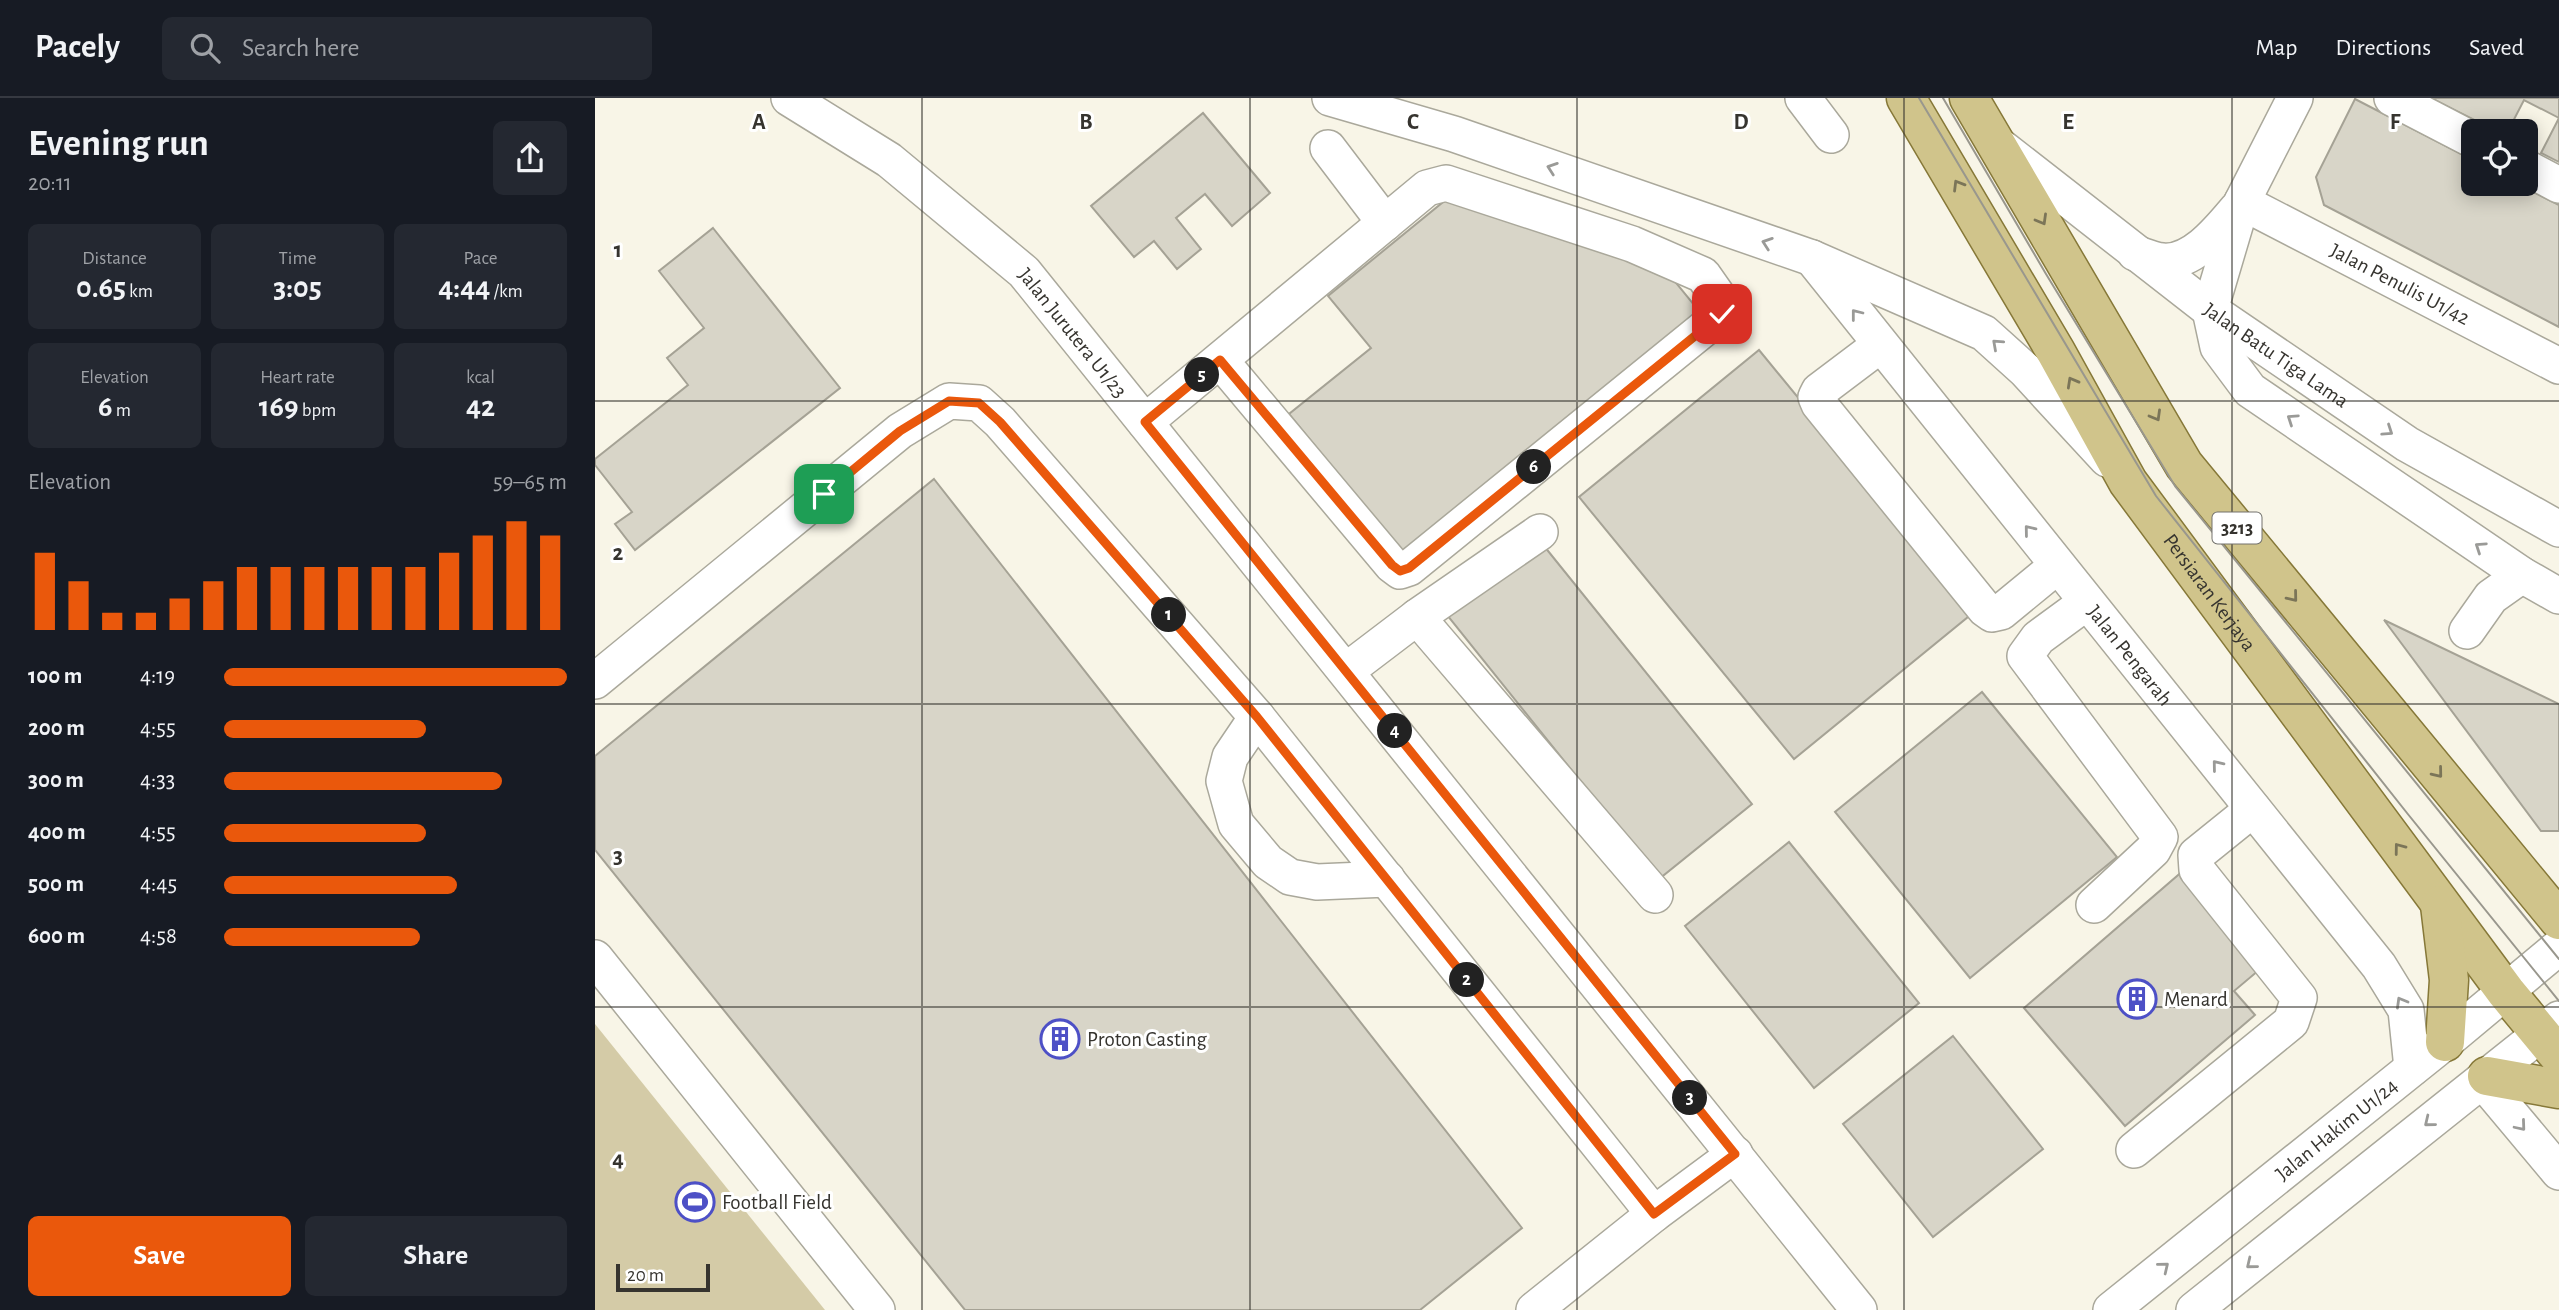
<!DOCTYPE html>
<meta charset="utf-8">
<style>
body{margin:0;font-family:"Alegreya Sans",sans-serif;background:#242831;color:#f1f3f6;height:100vh;display:flex;flex-direction:column;font-size:26px;white-space:nowrap}
*{box-sizing:border-box;margin:0}
p{font-size:23px;color:#9ea1a6}
.icon{flex:none;width:38px;height:38px;fill:none;stroke:currentColor;stroke-width:2;stroke-linecap:round;stroke-linejoin:round}
.map{position:relative;flex:1;overflow:hidden}
.drawer{display:flex;flex-direction:column;background:#171b24;width:595px}
.drawer>*{flex:none}
.controls{position:absolute;left:1866px;top:21px;display:grid;gap:14px}
.controls a{display:grid;place-items:center;width:77px;height:77px;border-radius:10px;background:#171b24;box-shadow:0 4px 18px #0003;font-size:35px}
.scale{position:absolute;left:21px;bottom:18px;width:94px;box-sizing:border-box;padding-left:7px;border:4px solid #36342f;border-top:0;font-size:19px;line-height:24px;white-space:nowrap;color:#36342f;-webkit-text-stroke:5px #fff;paint-order:stroke}
.pin{position:absolute;display:grid;place-items:center;width:60px;height:60px;color:#fff;margin:-30px;border-radius:14px;box-shadow:0 4px 10px #0006}
.km{position:absolute;width:35px;height:35px;margin:-18px;border-radius:50%;background:#222;color:#fff;font-size:19px;line-height:35px;text-align:center}
.round{display:grid;place-items:center;flex:none;width:74px;height:74px;border-radius:10px;background:#242831}
.head{display:flex;align-items:center;justify-content:space-between;height:119px;padding:0 28px}
h1{font-size:38px;font-weight:700;line-height:52px}
.stats{display:grid;grid-template-columns:repeat(3,1fr);gap:10px;height:119px;padding:7px 28px}
.stats div{display:grid;align-content:center;border-radius:10px;background:#242831;text-align:center}
.stats b{font-size:30px;font-weight:700}
.stats small{font-size:19px;font-weight:400}
.stats p{font-size:19px}
.chart{height:196px;padding:14px 28px}
.chart p{display:flex;justify-content:space-between}
.chart svg{width:100%;height:126px;margin-top:7px;stroke:#ea580c;stroke-width:6}
.action{display:flex;gap:14px;margin-top:auto;padding:14px 28px}
.action a{flex:1;height:80px;border-radius:10px;background:#ea580c;color:#fff;font-size:28px;font-weight:700;line-height:80px;text-align:center}
.action a+a{background:#242831;color:#f1f3f6}
ul{padding:0 28px;list-style:none;font-size:23px}
li{display:grid;grid-template-columns:112px 84px 1fr;align-items:center;height:52px}
li i{height:18px;border-radius:9px;background:#ea580c}
header{display:flex;align-items:center;gap:42px;box-sizing:border-box;height:98px;padding:0 35px;background:#171b24;border-bottom:2px solid #363941}
header strong{font-size:33px}
nav{display:flex;gap:38px;margin-inline-start:auto;font-size:24px}
.search{width:490px;height:63px;background:#242831;display:flex;align-items:center;gap:18px;box-sizing:border-box;padding:0 24px;border-radius:10px;color:#9ea1a6;font-size:26px}
main{display:flex;flex:1;min-height:0}
.map>svg:first-child{display:block}
.green{fill:#d4cba7}
.building{fill:#d8d5c8;stroke:#a5a295;stroke-width:2}
.lines{fill:none;stroke-linecap:round;stroke-linejoin:round}
.minor-casing{stroke:#aaa89b;stroke-width:38}
.major-casing{stroke:#867838;stroke-width:41}
.minor{stroke:#fff;stroke-width:35}
.major{stroke:#d0c48b;stroke-width:38}
.tram{stroke:#99978d;stroke-width:2}
.oneway{stroke:#9a9a97}
.oneway2{stroke:#7b7558}
.route-casing{stroke:#fff;stroke-width:14}
.route{stroke:#ea580c;stroke-width:9}
.grid{fill:none;stroke:#36342f;stroke-width:2;stroke-opacity:0.55}
.labels{text-anchor:middle;dominant-baseline:central;stroke-width:6;stroke-linejoin:round;paint-order:stroke}
.shield{fill:#fff;stroke:#72716d;stroke-width:2}
.shield-label{font-size:19px;font-weight:bold;fill:#36342f}
.street-label{font-size:21px;fill:#36342f;stroke:#fff}
.poi-label{font-size:21px;fill:#36342f;stroke:#fff;text-anchor:start}
.grid-label{font-size:23px;text-anchor:middle;font-weight:bold;fill:#36342f;stroke:#fff;stroke-width:6;stroke-linejoin:round;paint-order:stroke}
</style>
<header>
<strong>Pacely</strong>
<div class="search"><svg class="icon" aria-label="search" viewBox="0 0 24 24"><circle cx="10" cy="10" r="6"/><path d="M15 15l6 6"/></svg>Search here</div>
<nav><a>Map</a><a>Directions</a><a>Saved</a></nav>
</header>
<main>
<section class="drawer">
<div class="head"><div><h1>Evening run</h1><p>20:11</p></div><a class="round"><svg class="icon" aria-label="share" viewBox="0 0 24 24"><path d="M12 15V3M7 8l5-5 5 5M5 13v7h14v-7"/></svg></a></div>
<div class="stats">
<div><p>Distance</p><b>0.65<small> km</small></b></div>
<div><p>Time</p><b>3:05</b></div>
<div><p>Pace</p><b>4:44<small> /km</small></b></div>
</div>
<div class="stats">
<div><p>Elevation</p><b>6<small> m</small></b></div>
<div><p>Heart rate</p><b>169<small> bpm</small></b></div>
<div><p>kcal</p><b>42</b></div>
</div>
<div class="chart"><p><span>Elevation</span>59–65 m</p>
<svg viewBox="0 0 160 44" preserveAspectRatio="none"><path d="M5 44V17M15 44V27M25 44V38M35 44V38M45 44V33M55 44V27M65 44V22M75 44V22M85 44V22M95 44V22M105 44V22M115 44V22M125 44V17M135 44V11M145 44V6M155 44V11"/></svg>
</div>
<ul>
<li><b>100 m</b>4:19<i style="width:100%"></i></li>
<li><b>200 m</b>4:55<i style="width:59%"></i></li>
<li><b>300 m</b>4:33<i style="width:81%"></i></li>
<li><b>400 m</b>4:55<i style="width:59%"></i></li>
<li><b>500 m</b>4:45<i style="width:68%"></i></li>
<li><b>600 m</b>4:58<i style="width:57%"></i></li>
</ul>
<div class="action"><a>Save</a><a>Share</a></div>
</section>
<div class="map">
<svg width="1964" height="1212" viewBox="0 0 1964 1212">
<rect width="100%" height="100%" fill="#f8f5e7"/>
<polygon class="green" points="0,926 230,1212 0,1212"/>
<g class="building">
<polygon points="1836,0 1964,0 1964,20 1929,2 1913,33 1901,33"/>
<polygon points="1760,1 1878,62 1878,86 1923,86 1964,107 1964,229 1729,107 1721,79"/>
<polygon points="608,15 675,95 637,128 610,96 581,120 606,151 582,171 559,143 539,159 496,108"/>
<polygon points="1964,20 1964,64 1946,55"/>
<polygon points="858,96 1069,170 1109,219 811,460 694,316 776,250 733,198"/>
<polygon points="118,130 245,290 40,452 20,426 37,414 0,367 0,361 93,287 72,260 109,230 64,173"/>
<polygon points="1164,252 1379,514 1199,661 984,399"/>
<polygon points="339,381 927,1130 825,1212 370,1212 0,752 0,658"/>
<polygon points="945,443 1157,706 1064,781 852,517"/>
<polygon points="1789,522 1964,606 1964,733 1946,733"/>
<polygon points="1387,594 1522,759 1375,880 1240,714"/>
<polygon points="1194,744 1324,905 1219,990 1090,828"/>
<polygon points="1589,772 1670,867 1639,893 1660,917 1530,1028 1429,910"/>
<polygon points="1358,938 1448,1051 1338,1139 1248,1026"/>
</g>
<g class="lines">
<g class="minor-casing">
<g id="minor">
<path id="s1" d="M194,0l100,62 135,112 835,1038"/>
<polyline points="735,0 859,36 1217,160 1389,235 1430,272 1512,361"/>
<polyline points="1208,0 1236,37"/>
<polyline points="1700,0 1647,104 1615,212 1623,249 1655,292 1927,477 1964,498"/>
<polyline points="1797,0 1878,42"/>
<path id="s2" d="M1406,49l209,163 197,134 152,85"/>
<polyline points="733,50 790,125"/>
<polyline points="1930,69 1964,87"/>
<path id="s3" d="M1647,104l317,164"/>
<path d="M1540,155c9,3 18,7 27,8 31,3 58,-32 75,-52"/>
<path id="s4" d="M1217,160l567,708 27,44 6,58"/>
<polyline points="1285,247 1224,293 1221,299 1224,306 1390,511 1397,516 1406,514 1462,468"/>
<polyline points="550,324 832,90 851,85 1037,146 1108,177 1129,207 1127,216 814,470 805,473 797,467 625,262"/>
<polyline points="1492,504 1443,540 1430,558 1565,739 1558,752 1499,807"/>
<polyline points="822,519 1060,797"/>
<polyline points="1872,533 1896,499 1927,477"/>
<polyline points="751,573 822,519 945,434"/>
<polyline points="0,583 305,333 354,303 384,305 405,324 662,619 1059,1116"/>
<polyline points="662,619 635,659 629,683 641,726 673,764 695,779 722,784 792,781"/>
<polyline points="0,860 282,1212"/>
<polyline points="1887,982 1964,1074"/>
<polyline points="1539,1052 1696,924 1704,900 1602,772 1601,757 1658,711"/>
<polyline points="939,1212 1059,1116 1140,1056"/>
<path id="s5" d="M1516,1212l334,-268 114,-95"/>
<polyline points="1599,1212 1964,921"/>
</g>
</g>
<g class="major-casing">
<g id="major">
<path id="s6" d="M1311,0l150,254 72,130 378,510 53,64"/>
<polyline points="1374,0 1589,367 1964,822"/>
<polyline points="1845,807 1854,882 1850,944"/>
<polyline points="1892,978 1964,991"/>
</g>
</g>
<use href="#minor" class="minor"/>
<use href="#major" class="major"/>
<g class="tram">
<polyline points="1324,0 1561,398 1812,715 1964,903"/>
<polyline points="1348,0 1451,176 1580,388 1964,861"/>
</g>
</g>
<defs><path id="oneway-chevron" d="M-2-3.5L2.5 0L-2 3.5" fill="none" stroke-width="1.6" stroke-linecap="round" stroke-linejoin="round" transform="scale(1.75)"/></defs>
<g class="oneway">
<use href="#oneway-chevron" transform="translate(957 70) rotate(-161)"/>
<use href="#oneway-chevron" transform="translate(1172 145) rotate(-161)"/>
<use href="#oneway-chevron" transform="translate(1261 216) rotate(-128)"/>
<use href="#oneway-chevron" transform="translate(1402 246) rotate(-138)"/>
<use href="#oneway-chevron" transform="translate(1697 321) rotate(-146)"/>
<use href="#oneway-chevron" transform="translate(1793 333) rotate(34)"/>
<use href="#oneway-chevron" transform="translate(1434 432) rotate(-129)"/>
<use href="#oneway-chevron" transform="translate(1885 449) rotate(-146)"/>
<use href="#oneway-chevron" transform="translate(1622 667) rotate(-129)"/>
<use href="#oneway-chevron" transform="translate(1806 904) rotate(-120)"/>
<use href="#oneway-chevron" transform="translate(1834 1024) rotate(141)"/>
<use href="#oneway-chevron" transform="translate(1926 1028) rotate(50)"/>
<use href="#oneway-chevron" transform="translate(1656 1166) rotate(141)"/>
<use href="#oneway-chevron" transform="translate(1569 1169) rotate(-39)"/>
</g>
<g class="oneway2">
<use href="#oneway-chevron" transform="translate(1363 87) rotate(-121)"/>
<use href="#oneway-chevron" transform="translate(1447 122) rotate(60)"/>
<use href="#oneway-chevron" transform="translate(1477 284) rotate(-119)"/>
<use href="#oneway-chevron" transform="translate(1561 318) rotate(60)"/>
<use href="#oneway-chevron" transform="translate(1698 499) rotate(51)"/>
<use href="#oneway-chevron" transform="translate(1843 675) rotate(51)"/>
<use href="#oneway-chevron" transform="translate(1804 750) rotate(-127)"/>
</g>
<g class="lines">
<g class="route-casing">
<polyline id="route" points="229,396 305,333 354,303 384,305 405,324 662,619 1059,1116 1140,1056 550,324 625,262 797,467 805,473 814,470 1127,216"/>
</g>
<use href="#route" class="route"/>
</g>
<path class="grid" d="M327,0v1212M655,0v1212M982,0v1212M1309,0v1212M1637,0v1212M0,303h1964M0,606h1964M0,909h1964"/>
<defs>
<g id="building-ring" transform="scale(2.0125)"><circle r="9.5" fill="#fff" stroke="#4d50c6" stroke-width="1.5"/><path d="M-4-6H4V6H1V3H-1V6H-4ZM-2.5-4.3h1.7v1.8h-1.7ZM.8-4.3h1.7v1.8H.8ZM-2.5-1h1.7V.8h-1.7ZM.8-1h1.7V.8H.8Z" fill="#4d50c6"/></g>
<g id="stadium-ring" transform="scale(2.0125)"><circle r="9.5" fill="#fff" stroke="#4d50c6" stroke-width="1.5"/><path d="M0-5a6.5 5 0 1 0 0 10a6.5 5 0 1 0 0-10ZM-3.5-1.8h7v3.6h-7Z" fill="#4d50c6"/></g>
</defs>
<g fill-rule="evenodd">
<use href="#building-ring" x="1542" y="901"/>
<use href="#building-ring" x="465" y="941"/>
<use href="#stadium-ring" x="100" y="1104"/>
</g>
<g class="labels">
<rect class="shield" x="1617.5" y="414.5" width="49" height="31" rx="5"/>
<g class="shield-label">
<text x="1642" y="430">3213</text>
</g>
<g class="street-label">
<text stroke="none"><textPath href="#s3" startOffset="178">Jalan Penulis U1/42</textPath></text>
<text stroke="none"><textPath href="#s1" startOffset="371">Jalan Jurutera U1/23</textPath></text>
<text stroke="none"><textPath href="#s2" startOffset="345">Jalan Batu Tiga Lama</textPath></text>
<text stroke="none"><textPath href="#s6" startOffset="581">Persiaran Kerjaya</textPath></text>
<text stroke="none"><textPath href="#s4" startOffset="509">Jalan Pengarah</textPath></text>
<text stroke="none"><textPath href="#s5" startOffset="289">Jalan Hakim U1/24</textPath></text>
</g>
<g class="poi-label">
<text x="1569" y="901">Menard</text>
<text x="492" y="941">Proton Casting</text>
<text x="127" y="1104">Football Field</text>
</g>
</g>
<g class="grid-label">
<text x="164" y="31">A</text>
<text x="491" y="31">B</text>
<text x="818" y="31">C</text>
<text x="1146" y="31">D</text>
<text x="1473" y="31">E</text>
<text x="1800" y="31">F</text>
<text x="23" y="159">1</text>
<text x="23" y="462">2</text>
<text x="23" y="765">3</text>
<text x="23" y="1068">4</text>
</g>
</svg>
<div class="controls">
<a><svg class="icon" aria-label="locate" viewBox="0 0 24 24"><circle cx="12" cy="12" r="6"/><path d="M12 2v4M12 18v4M2 12h4M18 12h4"/></svg></a>
</div>
<div class="scale">20 m</div>
<div class="pin" style="left:229px;top:396px;background:#1e9e55"><svg class="icon" aria-label="arrive" viewBox="0 0 24 24"><path d="M6 21V4h12l-3 4 3 4H6"/></svg></div>
<div class="pin" style="left:1127px;top:216px;background:#d93025"><svg class="icon" aria-label="check" viewBox="0 0 24 24"><path d="M5 12l5 5 9-10"/></svg></div>
<b class="km" style="left:574px;top:517px">1</b>
<b class="km" style="left:872px;top:882px">2</b>
<b class="km" style="left:1095px;top:1000px">3</b>
<b class="km" style="left:800px;top:633px">4</b>
<b class="km" style="left:607px;top:277px">5</b>
<b class="km" style="left:939px;top:369px">6</b>
</div>
</main>
